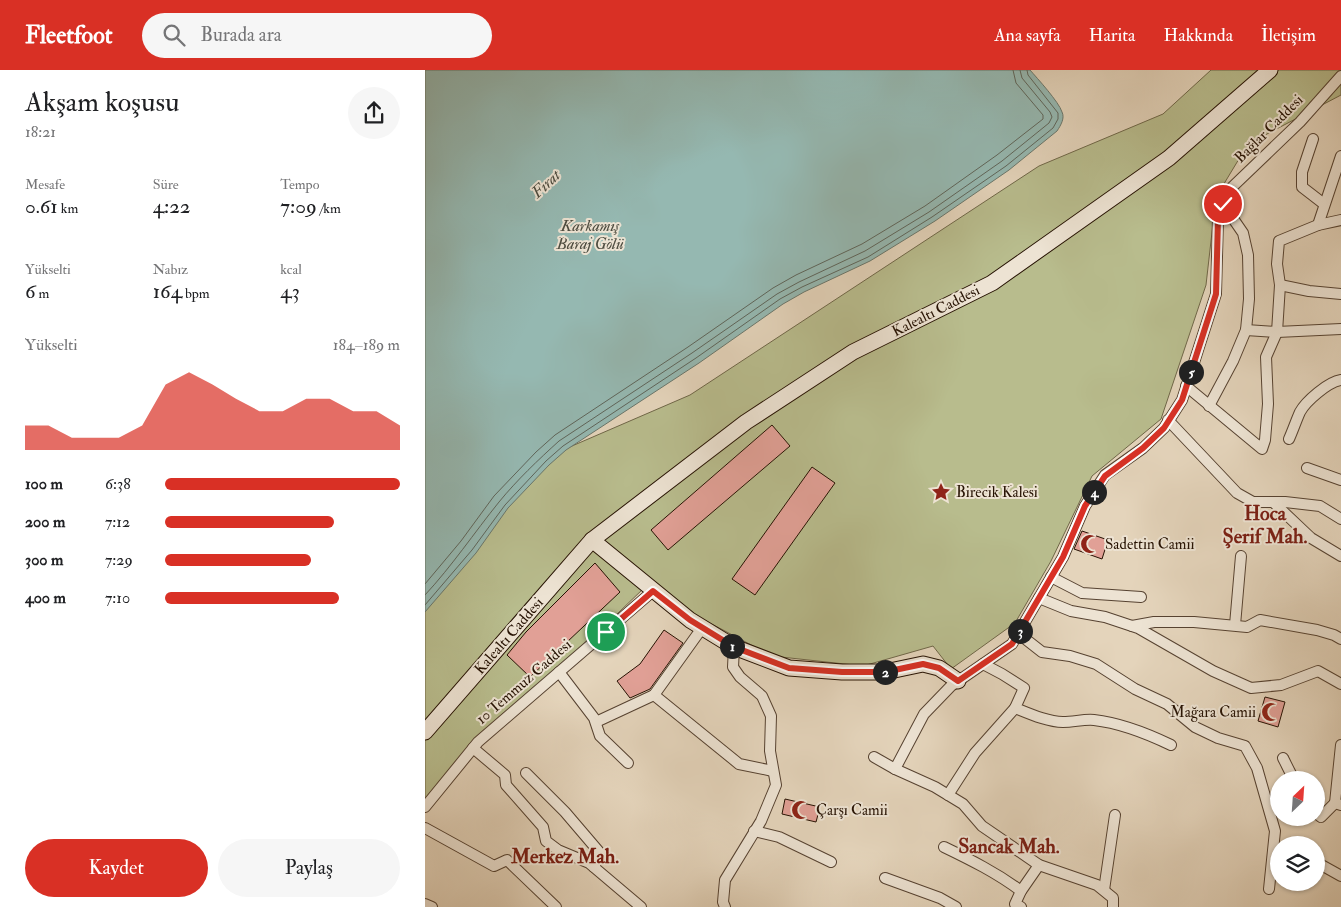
<!DOCTYPE html>
<html lang="tr">
<meta charset="utf-8">
<style>
body{margin:0;font-family:"IM FELL Double Pica",serif;background:#f6f6f6;color:#202124;height:100vh;display:flex;flex-direction:column;font-size:19px;white-space:nowrap}
*{box-sizing:border-box;margin:0}
p{font-size:16px;color:#757577}
.icon{flex:none;width:28px;height:28px;fill:none;stroke:currentColor;stroke-width:2;stroke-linecap:round;stroke-linejoin:round}
.map{position:relative;flex:1;overflow:hidden}
.side{display:flex;flex-direction:column;background:#fff;width:425px}
.side>*{flex:none}
.needle{width:32px;rotate:25deg}
.fabs{position:absolute;left:845px;top:701px;display:grid;gap:10px}
.fabs a{display:grid;place-items:center;width:55px;height:55px;border-radius:50%;background:#fff;box-shadow:0 1px 4px #0004;font-size:25px}
.pin{position:absolute;display:grid;place-items:center;width:42px;height:42px;color:#fff;margin:-21px;border:2px solid #fff;border-radius:50%;box-shadow:0 1px 5px #0007}
.km{position:absolute;width:25px;height:25px;margin:-12px;border-radius:50%;background:#222;color:#fff;font-size:14px;line-height:25px;text-align:center}
.round{display:grid;place-items:center;flex:none;width:52px;height:52px;border-radius:26px;background:#f6f6f6}
.headline{display:flex;align-items:center;justify-content:space-between;height:85px;padding:0 25px}
h1{font-size:28px;font-weight:600;line-height:38px}
.metrics{display:grid;grid-template-columns:repeat(3,1fr);gap:8px;height:85px;padding:5px 25px}
.metrics div{display:grid;align-content:center}
.metrics b{font-size:21px;font-weight:600}
.metrics small{font-size:14px;font-weight:400}
.metrics p{font-size:14px}
.chart{height:140px;padding:10px 25px}
.chart p{display:flex;justify-content:space-between}
.chart svg{width:100%;height:90px;margin-top:5px;fill:#d93025;opacity:.7}
.action{display:flex;gap:10px;margin-top:auto;padding:10px 25px}
.action a{flex:1;height:58px;border-radius:30px;background:#d93025;color:#fff;font-size:20px;font-weight:600;line-height:58px;text-align:center}
.action a+a{background:#f6f6f6;color:#202124}
ul{padding:0 25px;list-style:none;font-size:16px}
li{display:grid;grid-template-columns:80px 60px 1fr;align-items:center;height:38px}
li i{height:12px;border-radius:6px;background:#d93025}
header{display:flex;align-items:center;gap:30px;box-sizing:border-box;height:70px;padding:0 25px;background:#d93025;color:#fff}
header strong{font-size:24px}
nav{display:flex;gap:28px;margin-inline-start:auto;font-size:18px}
.search{width:350px;height:45px;background:#f6f6f6;display:flex;align-items:center;gap:12px;box-sizing:border-box;padding:0 18px;border-radius:28px;color:#757577;font-size:19px}
main{display:flex;flex:1;min-height:0}
.map>svg:first-child{display:block}
.green{fill:#b8bc8d;stroke:#6f6748}
.water{fill:#95b8b1;stroke:#69766b}
.lines{fill:none;stroke-linecap:round;stroke-linejoin:round}
.shore{stroke:#5e655a;stroke-width:1}
.building{fill:#e1a096;stroke:#261203}
.street-casing{stroke:#564231;stroke-width:12}
.secondary-casing{stroke:#261203;stroke-width:17}
.street{stroke:#ede3d3;stroke-width:10}
.secondary{stroke:#ede3d3;stroke-width:15}
.route-casing{stroke:#fff;stroke-width:10}
.route{stroke:#d93025;stroke-width:6}
.labels{text-anchor:middle;dominant-baseline:central;stroke-width:4;stroke-linejoin:round;paint-order:stroke}
.street-label{font-size:15px;fill:#261203;stroke:#ede3d3}
.poi-label{font-size:15px;fill:#261203;stroke:#ede3d3;text-anchor:start}
.water-label{font-size:16px;font-style:italic;fill:#4d4c40;stroke:#ede3d3}
.district-label{font-size:20px;font-weight:bold;fill:#7a1f14;stroke:#ede3d3}
</style>
<header>
<strong>Fleetfoot</strong>
<div class="search"><svg class="icon" aria-label="search" viewBox="0 0 24 24"><circle cx="10" cy="10" r="6"/><path d="M15 15l6 6"/></svg>Burada ara</div>
<nav><a>Ana sayfa</a><a>Harita</a><a>Hakkında</a><a>İletişim</a></nav>
</header>
<main>
<section class="side">
<div class="headline"><div><h1>Akşam koşusu</h1><p>18:21</p></div><a class="round"><svg class="icon" aria-label="share" viewBox="0 0 24 24"><path d="M12 15V3M7 8l5-5 5 5M5 13v7h14v-7"/></svg></a></div>
<div class="metrics">
<div><p>Mesafe</p><b>0.61<small> km</small></b></div>
<div><p>Süre</p><b>4:22</b></div>
<div><p>Tempo</p><b>7:09<small> /km</small></b></div>
</div>
<div class="metrics">
<div><p>Yükselti</p><b>6<small> m</small></b></div>
<div><p>Nabız</p><b>164<small> bpm</small></b></div>
<div><p>kcal</p><b>43</b></div>
</div>
<div class="chart"><p><span>Yükselti</span>184–189 m</p>
<svg viewBox="0 0 160 44" preserveAspectRatio="none"><path d="M0 44V32L10 32L20 38L30 38L40 38L50 32L60 12L70 6L80 12L90 19L100 25L110 25L120 19L130 19L140 25L150 25L160 32V44z"/></svg>
</div>
<ul>
<li><b>100 m</b>6:38<i style="width:100%"></i></li>
<li><b>200 m</b>7:12<i style="width:72%"></i></li>
<li><b>300 m</b>7:29<i style="width:62%"></i></li>
<li><b>400 m</b>7:10<i style="width:74%"></i></li>
</ul>
<div class="action"><a>Kaydet</a><a>Paylaş</a></div>
</section>
<div class="map">
<svg width="916" height="837" viewBox="0 0 916 837">
<rect width="100%" height="100%" fill="#e4d4bb"/>
<filter id="stains"><feTurbulence type="fractalNoise" baseFrequency=".004" numOctaves="4"/><feColorMatrix values="0 0 0 0 .2 0 0 0 0 .09 0 0 0 0 .02 0 0 0 .5 -.17"/></filter>
<radialGradient id="worn" r=".72"><stop offset=".6" stop-color="#630" stop-opacity="0"/><stop offset="1" stop-color="#630" stop-opacity=".3"/></radialGradient>
<polygon class="green" points="786,0 916,0 916,25 823,74 791,127 781,215 736,349 667,406 626,491 590,553 526,599 508,576 438,596 347,586 219,518 7,722 0,733 0,469 103,395 265,325 614,96 738,44"/>
<path class="water" d="M0,0h605c7,8 29,32 32,42 3,6 -1,13 -5,19l-48,39 -74,51 -65,40 -66,31 -21,12 -84,59 -133,87 -17,15 -41,43 -32,45 -51,59z"/>
<g class="lines">
<g class="shore">
<polyline points="0,514 36,471 69,426 111,382 130,365 263,277 348,218 371,205 437,174 500,136 572,85 618,49 618,45 591,13 588,0"/>
<path d="M0,525c27,-29 49,-62 74,-93 18,-22 39,-42 60,-61l133,-88 85,-59 22,-12 66,-31 64,-39 73,-51 47,-38 3,-6 -2,-5 -28,-34 -2,-8"/>
<polyline points="0,535 47,480 80,435 121,391 138,376 271,288 355,229 377,217 443,187 507,147 581,96 628,58 633,49 633,43 603,5 602,0"/>
</g>
</g>
<g class="building">
<polygon points="347,355 365,376 243,480 226,460"/>
<polygon points="387,397 410,413 330,525 307,509"/>
<polygon points="657,461 683,470 677,489 649,479"/>
<polygon points="170,493 195,522 105,607 82,585 101,562"/>
<polygon points="239,560 258,573 225,619 205,628 192,611 215,594"/>
<polygon points="840,627 860,632 853,657 833,651"/>
<polygon points="360,729 395,737 391,752 357,744"/>
</g>
<g class="lines">
<g class="street-casing">
<g id="street">
<polyline points="888,69 877,102 877,117 899,134"/>
<polyline points="893,155 916,86"/>
<polyline points="855,215 884,221 916,224"/>
<polyline points="821,260 852,262 916,259"/>
<polyline points="761,316 837,379 840,370 843,334 841,287 852,262 855,215 852,194 854,171 893,155 916,150"/>
<polyline points="784,336 808,291 821,260 824,229 823,185 818,163 798,134"/>
<polyline points="743,350 812,423 828,432 860,432 895,436 916,449"/>
<path d="M864,369c4,-9 7,-18 11,-27 6,-11 28,-30 41,-32"/>
<polyline points="882,398 916,410"/>
<polyline points="848,432 886,468 916,486"/>
<polyline points="626,507 657,523 716,527"/>
<polyline points="614,528 646,541 680,547 713,558 788,601 826,618 856,615 893,601 916,614"/>
<polyline points="810,555 816,486"/>
<polyline points="707,556 729,552 769,552 822,557 835,550 892,560 909,565 916,569"/>
<polyline points="594,564 617,582 645,586 671,594 710,619 742,634 770,657 793,668 820,676 832,698 850,761 844,819"/>
<path d="M558,594l19,10 22,14 -9,20c15,6 33,14 48,14 11,0 21,-3 31,-2 27,3 52,13 77,25"/>
<polyline points="134,602 169,648 175,666 203,693"/>
<polyline points="229,625 314,694 348,701"/>
<polyline points="171,652 229,625 277,558"/>
<polyline points="916,675 910,733 916,735"/>
<polyline points="48,678 80,705 81,715 118,757 121,771 133,780 164,793 216,837"/>
<polyline points="449,687 470,699 510,717 538,734 557,756 614,795 672,815 688,828 688,837"/>
<polyline points="858,688 869,710"/>
<polyline points="470,699 499,644 526,616 587,574 638,487 660,436 680,405 718,378 739,358 757,330 791,224 793,149 801,123 875,52 916,6"/>
<polyline points="101,703 140,742 175,783 169,797"/>
<polyline points="523,725 550,683 590,638"/>
<polyline points="0,737 53,672 228,521"/>
<polyline points="891,743 896,747 910,733"/>
<polyline points="0,758 69,796 82,790 131,837"/>
<polyline points="329,761 354,767 406,792"/>
<path d="M519,777c27,13 53,26 77,44"/>
<polyline points="891,792 916,806"/>
<polyline points="460,808 515,828 531,837"/>
<polyline points="679,820 690,745"/>
<polyline points="0,834 7,837"/>
<polyline points="300,837 298,832 300,810 336,751 351,715 345,681 346,646 337,626 315,607 308,597 309,577"/>
<polyline points="596,837 590,834 596,821 614,795"/>
</g>
</g>
<g class="secondary-casing">
<g id="secondary">
<polyline points="167,470 265,550 309,577 364,598 417,602 460,602 498,594 514,598 533,611"/>
<polyline points="0,662 167,470 321,352 428,282 567,213 744,88 845,0"/>
</g>
</g>
<use href="#street" class="street"/>
<use href="#secondary" class="secondary"/>
</g>
<g class="lines">
<g class="route-casing">
<polyline id="route" points="181,562 228,521 265,550 309,577 364,598 417,602 460,602 498,594 514,598 533,611 587,574 638,487 660,436 680,406 718,378 739,358 757,330 791,224 793,149 798,134"/>
</g>
<use href="#route" class="route"/>
</g>
<defs>
<g id="sight-bare" transform="scale(1.5)"><path d="M0-6L1.8-2.2L6-1.7L2.9 1.2L3.7 5.4L0 3.3L-3.7 5.4L-2.9 1.2L-6-1.7L-1.8-2.2Z" fill="#8f2418" stroke="#ede3d3" stroke-width="2.5" paint-order="stroke"/></g>
<g id="mosque-bare" transform="scale(1.5)"><path d="M3.5-4.9A6 6 0 1 0 3.5 4.9A5 5 0 1 1 3.5-4.9Z" fill="#8f2418" stroke="#ede3d3" stroke-width="2.5" paint-order="stroke"/></g>
</defs>
<g fill-rule="evenodd">
<use href="#sight-bare" x="516" y="422"/>
<use href="#mosque-bare" x="665" y="474"/>
<use href="#mosque-bare" x="846" y="642"/>
<use href="#mosque-bare" x="376" y="740"/>
</g>
<g class="labels">
<g class="street-label">
<text transform="translate(844 59) rotate(-45)">Bağlar Caddesi</text>
<text transform="translate(511 241) rotate(-27)">Kalealtı Caddesi</text>
<text transform="translate(84 566) rotate(-49)">Kalealtı Caddesi</text>
<text transform="translate(99 612) rotate(-41)">10 Temmuz Caddesi</text>
</g>
<g class="poi-label">
<text x="531" y="422">Birecik Kalesi</text>
<text x="680" y="474">Sadettin Camii</text>
<text x="831" y="642" text-anchor="end">Mağara Camii</text>
<text x="391" y="740">Çarşı Camii</text>
</g>
<g class="water-label">
<text transform="translate(121 114) rotate(-43)">Fırat</text>
<text x="165" y="156">Karkamış<tspan x="165" dy="18">Baraj Gölü</tspan></text>
</g>
<g class="district-label">
<text x="840" y="443">Hoca<tspan x="840" dy="23">Şerif Mah.</tspan></text>
<text x="584" y="776">Sancak Mah.</text>
<text x="140" y="786">Merkez Mah.</text>
</g>
</g>
<rect width="100%" height="100%" filter="url(#stains)"/>
<rect width="100%" height="100%" fill="url(#worn)"/>
</svg>
<div class="fabs">
<a><svg class="needle" viewBox="-14 -14 28 28"><path d="M0-13l5 13h-10z" fill="#e53935"/><path d="M0 13l5-13h-10z" fill="#757577"/></svg></a>
<a><svg class="icon" aria-label="layers" viewBox="0 0 24 24"><path d="M12 4l9 5-9 5-9-5zM3 14l9 5 9-5"/></svg></a>
</div>
<div class="pin" style="left:181px;top:562px;background:#1e9e55"><svg class="icon" aria-label="arrive" viewBox="0 0 24 24"><path d="M6 21V4h12l-3 4 3 4H6"/></svg></div>
<div class="pin" style="left:798px;top:134px;background:#d93025"><svg class="icon" aria-label="check" viewBox="0 0 24 24"><path d="M5 12l5 5 9-10"/></svg></div>
<b class="km" style="left:307px;top:576px">1</b>
<b class="km" style="left:460px;top:602px">2</b>
<b class="km" style="left:595px;top:561px">3</b>
<b class="km" style="left:669px;top:422px">4</b>
<b class="km" style="left:766px;top:302px">5</b>
</div>
</main>
